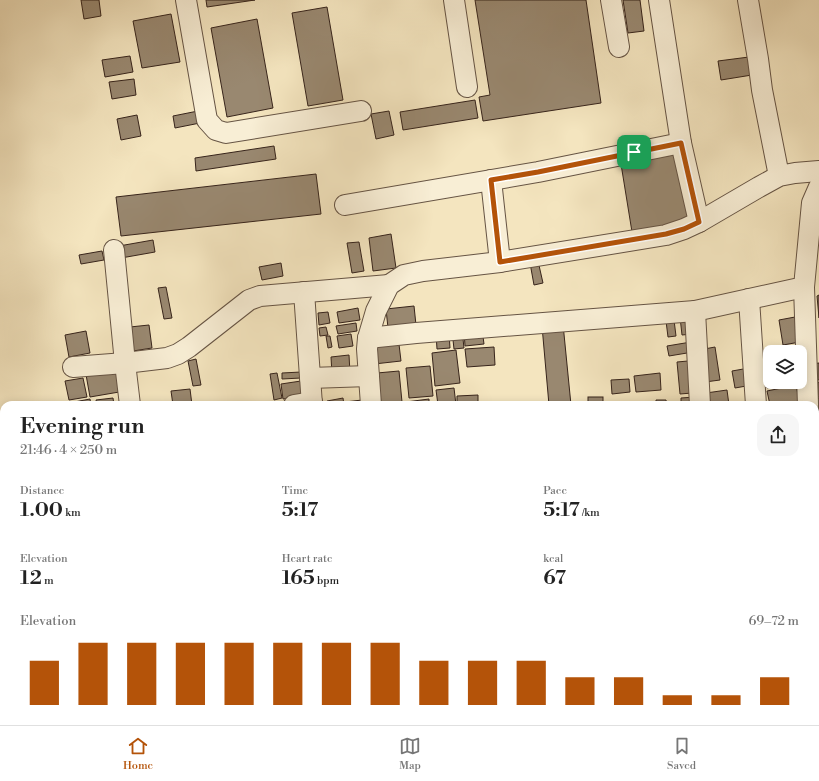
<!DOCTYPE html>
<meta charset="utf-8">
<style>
body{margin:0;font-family:"Libre Bodoni",serif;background:#f6f6f6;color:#222;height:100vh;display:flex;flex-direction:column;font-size:15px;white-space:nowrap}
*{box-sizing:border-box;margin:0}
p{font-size:13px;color:#767676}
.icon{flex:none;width:22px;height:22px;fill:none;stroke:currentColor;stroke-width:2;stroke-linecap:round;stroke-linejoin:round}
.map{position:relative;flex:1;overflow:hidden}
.side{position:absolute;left:0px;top:401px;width:819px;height:324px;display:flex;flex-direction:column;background:#fff;border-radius:12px 12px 0 0;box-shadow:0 2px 10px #0003}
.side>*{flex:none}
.tools{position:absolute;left:763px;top:345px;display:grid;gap:8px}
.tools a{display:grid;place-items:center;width:44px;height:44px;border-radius:8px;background:#fff;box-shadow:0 2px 10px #0003;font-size:20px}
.pin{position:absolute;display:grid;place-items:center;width:34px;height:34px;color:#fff;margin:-17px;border-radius:8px;box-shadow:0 2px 6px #0006}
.round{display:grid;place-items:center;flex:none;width:42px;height:42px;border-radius:12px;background:#f6f6f6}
.summary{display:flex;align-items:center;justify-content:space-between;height:68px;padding:0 20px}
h1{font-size:22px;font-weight:600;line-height:30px}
.metrics{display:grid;grid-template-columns:repeat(3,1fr);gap:6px;height:68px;padding:4px 20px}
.metrics div{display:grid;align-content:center}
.metrics b{font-size:20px;font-weight:600}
.metrics small{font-size:11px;font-weight:400}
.metrics p{font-size:11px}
.chart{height:112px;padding:8px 20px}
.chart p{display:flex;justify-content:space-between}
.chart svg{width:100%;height:72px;margin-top:4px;stroke:#b45309;stroke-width:6}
.tab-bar{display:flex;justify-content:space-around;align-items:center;height:56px;border-top:1px solid #e0e0e0;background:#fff;font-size:11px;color:#767676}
.tab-bar a{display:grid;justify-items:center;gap:2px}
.tab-bar .current{color:#b45309}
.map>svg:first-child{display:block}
.building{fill:#998870;stroke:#37241b}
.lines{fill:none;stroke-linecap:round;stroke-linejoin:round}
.minor-casing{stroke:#665444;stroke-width:22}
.minor{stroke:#f8eed5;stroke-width:20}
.route-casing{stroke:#fff;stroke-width:8}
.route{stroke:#b45309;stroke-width:5}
</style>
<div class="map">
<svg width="819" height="725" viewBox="0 0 819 725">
<rect width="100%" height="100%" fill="#f4e5bf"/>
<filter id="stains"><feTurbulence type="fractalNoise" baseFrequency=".005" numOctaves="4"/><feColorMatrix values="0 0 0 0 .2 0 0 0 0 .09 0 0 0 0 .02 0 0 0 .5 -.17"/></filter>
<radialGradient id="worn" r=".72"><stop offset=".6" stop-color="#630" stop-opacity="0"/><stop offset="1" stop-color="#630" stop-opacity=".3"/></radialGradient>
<g class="building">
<polygon points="81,0 99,0 101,16 84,19"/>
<polygon points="206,0 255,0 207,7"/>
<polygon points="475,0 586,0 601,103 483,121 479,97 490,95"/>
<polygon points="623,0 640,0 644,31 628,33"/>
<polygon points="327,7 343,100 308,106 292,13"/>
<polygon points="171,14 180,62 142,68 133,21"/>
<polygon points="257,19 273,108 227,117 211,28"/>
<polygon points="130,56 133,72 105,77 102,60"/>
<polygon points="749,57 752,75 721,80 718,61"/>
<polygon points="134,79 136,95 112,99 109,82"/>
<polygon points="475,100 478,118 403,130 400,112"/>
<polygon points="198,111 200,123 175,128 173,116"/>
<polygon points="389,111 394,135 376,139 371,114"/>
<polygon points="137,115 141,136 121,140 117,119"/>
<polygon points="274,146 276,159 196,171 195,158"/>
<polygon points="678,154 690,222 632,232 621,164"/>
<polygon points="316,174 321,214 121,236 116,197"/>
<polygon points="391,234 396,268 373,271 369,238"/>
<polygon points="153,240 155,252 121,258 119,246"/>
<polygon points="359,242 364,271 352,273 347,243"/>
<polygon points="102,251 104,260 81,264 79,255"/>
<polygon points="538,261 543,283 534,285 530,263"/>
<polygon points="281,263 283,276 262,280 259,267"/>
<polygon points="166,287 172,318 164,319 158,288"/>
<polygon points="819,295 819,318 817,296"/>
<polygon points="414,306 416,325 388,328 386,309"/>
<polygon points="358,308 360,320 339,323 337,312"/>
<polygon points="328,312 330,323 319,325 318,313"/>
<polygon points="689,316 692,334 682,335 680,317"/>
<polygon points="795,317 800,342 783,345 779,320"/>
<polygon points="674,320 676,336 668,337 666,321"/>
<polygon points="356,323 357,331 338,334 336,326"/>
<polygon points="563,324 571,405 549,405 542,326"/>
<polygon points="149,325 152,348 133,351 130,327"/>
<polygon points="326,327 328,335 320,336 319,328"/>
<polygon points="482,329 484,344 465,346 464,331"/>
<polygon points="462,330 464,348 454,349 452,331"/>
<polygon points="86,331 90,353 69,357 65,335"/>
<polygon points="449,333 450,348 437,349 436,334"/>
<polygon points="351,334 353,346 339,348 337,336"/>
<polygon points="326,336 330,336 332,347 328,348"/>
<polygon points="398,336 401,361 374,364 371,339"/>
<polygon points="691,342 693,352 669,356 667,346"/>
<polygon points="494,347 495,365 467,367 465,349"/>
<polygon points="715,347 720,380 705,382 699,350"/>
<polygon points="456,350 460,383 435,386 432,353"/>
<polygon points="349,355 350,373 332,374 331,357"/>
<polygon points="196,359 201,385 193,386 188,361"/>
<polygon points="770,359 770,382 785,382 785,385 767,388 762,361"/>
<polygon points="688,361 692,393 680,394 677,362"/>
<polygon points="120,363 125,391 90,397 85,369"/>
<polygon points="819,363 819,380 814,380 812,364"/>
<polygon points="430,366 433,396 409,398 406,368"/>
<polygon points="749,368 752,385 735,388 732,371"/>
<polygon points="399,371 402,402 380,404 377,373"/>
<polygon points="301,372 301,378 282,379 282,373"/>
<polygon points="277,373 282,398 274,400 270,374"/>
<polygon points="660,373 661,390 636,392 634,376"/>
<polygon points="83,378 87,397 69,400 65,381"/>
<polygon points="629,379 630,392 612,394 611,380"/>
<polygon points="301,381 304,396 283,399 281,384"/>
<polygon points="819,382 819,397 814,398 812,383"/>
<polygon points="796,385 800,404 770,405 767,391"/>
<polygon points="454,388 456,405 438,405 436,390"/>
<polygon points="190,389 192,405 173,405 171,391"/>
<polygon points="727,390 729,405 708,405 706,393"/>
<polygon points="478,395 478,405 457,405 457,396"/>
<rect x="588" y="397" width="15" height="8"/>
<polygon points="695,397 695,405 681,405 681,398"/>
<polygon points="113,398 114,405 97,405 96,400"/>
<polygon points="343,398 344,405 327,405 327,401"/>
<polygon points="819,398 819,413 816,414 814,399"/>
<polygon points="90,399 91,405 69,405 69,403"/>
<polygon points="429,399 429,405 406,405 406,402"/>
<polygon points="362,400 363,405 346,405 345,402"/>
<polygon points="656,400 666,400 667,405 656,405"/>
<rect x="612" y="403" width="27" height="2"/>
<polygon points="819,415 819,442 818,442 816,416"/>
<polygon points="815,444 819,444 819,465 817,465"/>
<polygon points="815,466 819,466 819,484 817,484"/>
<polygon points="4,623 4,650 0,651 0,624"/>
<polygon points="4,676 4,689 0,690 0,677"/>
<polygon points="41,721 52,721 53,722 41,725"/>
<polygon points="70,721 71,725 56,725 55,724"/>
<polygon points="152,721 164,721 164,722 152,725"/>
<rect x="225" y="721" width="23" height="4"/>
<rect x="254" y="721" width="8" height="4"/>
<rect x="379" y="721" width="25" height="4"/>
<polygon points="437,721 446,721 447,725 438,725"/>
<polygon points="448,721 462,721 463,725 448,725"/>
<polygon points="469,721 486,721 487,725 470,725"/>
<polygon points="494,721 509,721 509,724 495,725"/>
<polygon points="512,721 525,721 513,723"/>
<polygon points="542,721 570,721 571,725 543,725"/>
<polygon points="617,723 659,725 617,725"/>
</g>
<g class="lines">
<g class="minor-casing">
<g id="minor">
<polyline points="186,0 207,120 216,130 226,133 361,111"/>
<polyline points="454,0 467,87"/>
<polyline points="611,0 619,47"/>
<polyline points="659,0 681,143 699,222"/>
<polyline points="748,0 758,59 762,90 779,176"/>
<polyline points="491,180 500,262"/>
<polyline points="345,205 538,172 681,143"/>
<polyline points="114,250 125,363 130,405"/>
<polyline points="804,287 808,405"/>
<polyline points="304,292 312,405"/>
<polyline points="749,299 756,405"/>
<polyline points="368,338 416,333 695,311"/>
<polyline points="73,367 125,363 167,358 178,354 189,347 249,300 260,296 389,285"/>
<polyline points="310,378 369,376"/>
<polyline points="294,405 312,402"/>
<polyline points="371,405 367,349 368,338 376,311 389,285 404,275 423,271 500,262 666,235 684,229 699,222 759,187 779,176 795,173 819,171"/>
<polyline points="700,405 695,311 804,287 812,203 819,187"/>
<polyline points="815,532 819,561"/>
<polyline points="0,539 4,563"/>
<polyline points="815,592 819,588"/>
<polyline points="0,721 4,720"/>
<polyline points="105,721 106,725"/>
<polyline points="666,721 666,725"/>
<polyline points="371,725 372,721"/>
</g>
</g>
<use href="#minor" class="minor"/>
</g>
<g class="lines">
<g class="route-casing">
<polygon id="route" points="681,143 699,222 684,229 666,234 500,262 491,180 538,172"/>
</g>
<use href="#route" class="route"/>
</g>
<rect width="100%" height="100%" filter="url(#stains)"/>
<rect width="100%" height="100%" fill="url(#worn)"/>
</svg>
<div class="tools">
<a><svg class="icon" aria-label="layers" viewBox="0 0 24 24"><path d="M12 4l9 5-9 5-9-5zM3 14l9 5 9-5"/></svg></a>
</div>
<div class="pin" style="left:634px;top:152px;background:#1e9e55"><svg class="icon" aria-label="arrive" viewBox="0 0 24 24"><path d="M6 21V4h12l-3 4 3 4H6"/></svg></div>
<section class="side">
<div class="summary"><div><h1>Evening run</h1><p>21:46 · 4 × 250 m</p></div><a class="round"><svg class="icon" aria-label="share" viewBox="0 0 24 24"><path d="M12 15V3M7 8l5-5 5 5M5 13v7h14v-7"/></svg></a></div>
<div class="metrics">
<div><p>Distance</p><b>1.00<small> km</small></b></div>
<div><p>Time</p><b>5:17</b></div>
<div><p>Pace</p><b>5:17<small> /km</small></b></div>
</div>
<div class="metrics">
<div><p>Elevation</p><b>12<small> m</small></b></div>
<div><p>Heart rate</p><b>165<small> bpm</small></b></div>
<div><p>kcal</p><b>67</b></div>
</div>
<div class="chart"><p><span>Elevation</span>69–72 m</p>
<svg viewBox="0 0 160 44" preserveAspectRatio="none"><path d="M5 44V17M15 44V6M25 44V6M35 44V6M45 44V6M55 44V6M65 44V6M75 44V6M85 44V17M95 44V17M105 44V17M115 44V27M125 44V27M135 44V38M145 44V38M155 44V27"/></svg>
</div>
</section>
</div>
<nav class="tab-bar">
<a class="current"><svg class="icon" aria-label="home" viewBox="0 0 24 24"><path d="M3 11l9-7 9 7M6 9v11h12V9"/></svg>Home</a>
<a><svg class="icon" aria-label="map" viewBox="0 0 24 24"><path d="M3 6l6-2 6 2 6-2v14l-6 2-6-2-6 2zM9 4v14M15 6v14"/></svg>Map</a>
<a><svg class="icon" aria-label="saved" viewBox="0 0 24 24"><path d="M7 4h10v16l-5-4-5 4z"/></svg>Saved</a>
</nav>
